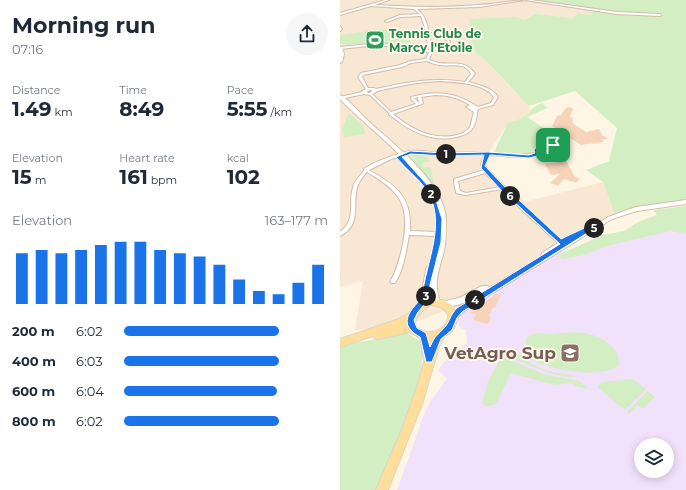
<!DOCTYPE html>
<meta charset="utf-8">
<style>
body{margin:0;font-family:Montserrat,sans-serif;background:#f6f6f7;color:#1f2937;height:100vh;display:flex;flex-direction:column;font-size:15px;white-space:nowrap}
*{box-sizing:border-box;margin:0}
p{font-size:13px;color:#747a83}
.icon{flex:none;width:22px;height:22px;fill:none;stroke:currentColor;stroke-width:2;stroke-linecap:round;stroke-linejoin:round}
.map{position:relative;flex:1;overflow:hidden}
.sheet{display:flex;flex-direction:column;background:#fff;width:340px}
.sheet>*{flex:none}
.tools{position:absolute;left:294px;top:438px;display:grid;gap:8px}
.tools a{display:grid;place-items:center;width:40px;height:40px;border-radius:50%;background:#fff;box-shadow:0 2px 10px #0003;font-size:20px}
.pin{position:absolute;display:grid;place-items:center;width:34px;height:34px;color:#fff;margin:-17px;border-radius:8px;box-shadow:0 2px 6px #0006}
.km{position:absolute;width:20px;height:20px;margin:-10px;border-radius:50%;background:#222;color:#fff;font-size:11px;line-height:20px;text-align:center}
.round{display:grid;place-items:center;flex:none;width:42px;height:42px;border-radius:21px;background:#f6f6f7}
.head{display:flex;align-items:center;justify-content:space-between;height:68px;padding:0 12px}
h1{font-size:22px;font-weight:700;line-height:30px}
.metrics{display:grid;grid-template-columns:repeat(3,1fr);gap:6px;height:68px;padding:4px 12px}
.metrics div{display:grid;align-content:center}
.metrics b{font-size:20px;font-weight:700}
.metrics small{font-size:11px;font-weight:400}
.metrics p{font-size:11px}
.chart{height:112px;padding:8px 12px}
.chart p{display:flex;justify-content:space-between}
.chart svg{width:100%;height:72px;margin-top:4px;stroke:#1a73e8;stroke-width:6}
ul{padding:0 12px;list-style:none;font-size:13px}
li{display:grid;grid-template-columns:64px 48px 1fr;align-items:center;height:30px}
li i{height:10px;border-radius:5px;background:#1a73e8}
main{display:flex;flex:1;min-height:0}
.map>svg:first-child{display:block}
.residential{fill:#f7e7d3}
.education{fill:#f2e1fb;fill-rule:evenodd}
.green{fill:#d2eec2}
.building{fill:#f6d4ba}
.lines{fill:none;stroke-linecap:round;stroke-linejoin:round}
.street-casing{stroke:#d1bda9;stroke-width:2}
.secondary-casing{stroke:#d7bfa9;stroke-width:2}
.primary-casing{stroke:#dcd4cf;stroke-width:2}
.street{fill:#fff;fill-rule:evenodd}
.secondary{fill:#fff;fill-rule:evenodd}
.primary{fill:#ffdd9b;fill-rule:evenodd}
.route{fill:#1a73e8;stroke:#fff;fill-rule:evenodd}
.labels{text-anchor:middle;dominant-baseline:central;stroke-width:3.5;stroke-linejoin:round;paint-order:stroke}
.far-leisure-label{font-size:12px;font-weight:bold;fill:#27864d;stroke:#fff9ed;text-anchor:start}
.near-education-label{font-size:17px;font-weight:bold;fill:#785e54;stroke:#fff9ed;text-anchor:end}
</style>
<main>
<section class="sheet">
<div class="head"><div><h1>Morning run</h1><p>07:16</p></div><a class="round"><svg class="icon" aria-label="share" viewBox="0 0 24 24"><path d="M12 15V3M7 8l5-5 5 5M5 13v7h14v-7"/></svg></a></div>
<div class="metrics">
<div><p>Distance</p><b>1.49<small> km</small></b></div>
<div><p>Time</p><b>8:49</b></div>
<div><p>Pace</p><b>5:55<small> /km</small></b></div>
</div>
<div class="metrics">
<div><p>Elevation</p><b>15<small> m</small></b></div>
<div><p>Heart rate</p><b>161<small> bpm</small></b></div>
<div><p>kcal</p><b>102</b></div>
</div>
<div class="chart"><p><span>Elevation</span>163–177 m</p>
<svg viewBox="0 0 160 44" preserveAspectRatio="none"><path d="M5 44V13M15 44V11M25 44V13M35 44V11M45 44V8M55 44V6M65 44V6M75 44V11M85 44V13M95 44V15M105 44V20M115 44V29M125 44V36M135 44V38M145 44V31M155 44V20"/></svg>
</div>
<ul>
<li><b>200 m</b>6:02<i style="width:76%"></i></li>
<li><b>400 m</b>6:03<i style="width:76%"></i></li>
<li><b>600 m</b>6:04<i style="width:75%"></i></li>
<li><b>800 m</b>6:02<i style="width:76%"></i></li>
</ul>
</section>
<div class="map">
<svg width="346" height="490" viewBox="0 0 346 490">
<rect width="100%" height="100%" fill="#fef5e5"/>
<polygon class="residential" points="0,0 192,0 253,9 252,15 238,13 234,18 195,14 185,20 176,17 129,19 131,44 134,51 144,58 176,94 189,106 191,110 182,118 168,124 148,153 146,166 184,202 263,182 275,214 115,307 65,326 15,330 23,281 0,287"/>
<path class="education" d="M346,220v270h-289l28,-78 7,-13 15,-20 -9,-9 5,-7 24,-20 -1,-14h-3l-5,-4 2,-10 96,-63 18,-2zM301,445h26v26h-26z"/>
<g class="green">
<path d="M192,0h154v201l-51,7 -20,6 -12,-32 -17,-12 23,-9 8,-33 -42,-37 -46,15c-16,-15 -29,-32 -45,-47 -3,-4 -9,-6 -11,-10 -4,-9 -2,-21 -4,-30l47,-2 9,3 10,-6 39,4 4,-5 14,2 1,-6z"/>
<polygon points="52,28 69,37 73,48 37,43 7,45 0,43 0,35"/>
<path d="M202,103l6,5 -21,9 18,12 -3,14c-8,2 -8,9 -15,11l-33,-2 14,-29c5,-2 11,-3 15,-6 10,-6 7,-9 19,-14z"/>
<polygon points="9,113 23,126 25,134 4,137 2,129"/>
<polygon points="73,154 87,155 86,156 90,161 81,164 84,168 90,167 91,168 94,184 69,159 69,156"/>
<polygon points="346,206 346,234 331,231 267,246 244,255 224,259 216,256 263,235 284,231 298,222 317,215 313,210"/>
<path d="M67,333l14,9c8,38 -29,111 -44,148h-37v-144z"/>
<path d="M195,333c16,3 33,-3 50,0 15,3 35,14 34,31 -12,16 -69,6 -85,-3 -4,-2 -8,-7 -12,-10l4,-8v-5z"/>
<path d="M173,352c10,3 13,9 21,13 12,7 30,9 43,11 -16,5 -55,-14 -72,-21z"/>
<path d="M163,357l40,17 36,7 9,7 -1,1 -11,-3 -4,-3 -18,2 -43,-12 -14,29 -3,3 -8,1 -4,-3c6,-20 7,-29 21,-46z"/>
<polygon points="293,379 306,389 285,410 257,387 262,382"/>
<polygon points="308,391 315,397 303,409 298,405 289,414 287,412"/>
</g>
<g class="building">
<polygon points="230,107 233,109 230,117 233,118 232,122 235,125 246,132 259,129 262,135 269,139 263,139 263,142 241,145 212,126 217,116 221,115 226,108"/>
<polygon points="226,161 235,177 240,179 236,183 224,179 218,186 210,183 220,174 211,175 205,164"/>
<polygon points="156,294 161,295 155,308 153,307 149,316 151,317 148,324 133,320 136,314 130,313"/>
</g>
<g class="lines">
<g class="street-casing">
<g id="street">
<path d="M45,0h4l-14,5c34,2 69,3 104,0 18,-1 34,-5 52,-5l86,12 43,2 1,1 -1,1 -43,-2 -92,-14 -46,7 -62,2c8,6 10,15 12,24h16l5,9 -2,1 -5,-8h-14l3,16 -3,9c3,1 6,2 9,3 14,2 28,-4 37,11l-7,8c11,3 23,5 30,15l-5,8 -15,4c-2,6 -1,14 -6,20 -4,5 -10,7 -16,8 -25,6 -48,-7 -66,-22h-1v-2l-19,-18 -6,-1 -24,5v-2l22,-5v-1l4,-2 -8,-12 3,-4 39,-8 10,-4 16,-2 3,-7 -51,-7 -38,4v-2l38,-4 51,7 -4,-22 -4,-12 -21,1 -13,5 -2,-1 15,-6 20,-1 -6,-5 -43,-3 -31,9v-2zM87,61c4,2 8,3 12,4 11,2 26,-4 32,9l-6,8c-31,-5 -59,0 -89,7l-2,-1h-6l-6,-11 1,-2 39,-8 9,-4zM100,81c16,1 44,2 54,16l-3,6 -13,4c-22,-15 -42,-17 -67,-10v2l5,5 -25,8 -19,-18 4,-2 1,-1c21,-5 41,-9 63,-10zM30,90l3,1 -4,2 -3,-1zM95,95c13,0 24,3 35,10l-4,2 8,5c-2,5 -2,10 -4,15 -3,4 -8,7 -13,8 -24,6 -46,-6 -64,-21l29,-10 1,-1 -2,-6zM78,97l1,5v1l-5,-5z"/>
<polygon points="0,26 2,29 0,31"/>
<path d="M210,143l11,4 2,7 -1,1c-8,5 -16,6 -24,0 -16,4 -33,1 -49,0l-4,9 3,7 39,38 35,32v4l-15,10 -1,3h-4l-1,-1 1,-4 16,-10 -35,-32 -21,-22 -36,6 -10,-2v-1l-2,-9v-4l30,-9 -3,-6 4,-9h-35l-39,-2 -20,6 -22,11c28,16 43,27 41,61l28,1 2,2 -2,2 -29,-1c-3,16 -5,34 -14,48h-4l-1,-1c7,-12 10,-24 13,-38 7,-39 -2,-52 -36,-72 -4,4 -7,8 -9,13 -7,19 5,40 -18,51v-4c17,-13 8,-28 13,-45 2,-7 6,-10 10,-15 1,-1 1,-2 1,-3 7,-6 37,-17 46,-18 10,-1 20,1 30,2 16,0 31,-1 46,0l2,-1 2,1 30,2 16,-2 -1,-1 2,-5 5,-3zM210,145l8,4 1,5c-7,4 -14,4 -20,-2l1,-3 4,-3zM145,173l15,14 -34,6 -6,-2 -2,-10z"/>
</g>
</g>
<g class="secondary-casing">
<g id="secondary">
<polygon points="0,47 2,48 4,54 2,62 0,63"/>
<path d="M0,95c7,3 20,18 27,25 25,23 79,63 79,101 0,10 0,20 -2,30 -5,19 -11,31 -4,51l-1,2 -3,1 -3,-1 -3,-9 -6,13 -3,1 -3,-1 -1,-2 5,-13 4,-24 1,-2h5c5,-16 9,-31 8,-48 -4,-43 -71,-89 -100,-120z"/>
<path d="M346,200v4l-49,7 -25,8 -124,77 -25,16 -6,6 -3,1 -3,-1 -1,-2c5,-7 12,-11 20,-16 -8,4 -20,8 -29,6l-1,-2 1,-2 18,-4 23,-12h6l1,2 119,-71 28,-10z"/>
</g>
</g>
<g class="primary-casing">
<path id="primary" d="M91,299l11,1 10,5 5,8 1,6 -4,9 -5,6 -5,2 -5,11 -17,57 -34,86h-12l26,-61 16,-45 6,-23 -4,-23 -10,-6 -32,7 -3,-1 -2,-2 -33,11v-8l59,-20 11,-7 4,-5 6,-5zM91,305c34,4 10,36 -11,25 -13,-7 3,-21 11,-25z"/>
</g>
<use href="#street" class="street"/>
<use href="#secondary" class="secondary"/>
<use href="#primary" class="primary"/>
</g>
<path class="route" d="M213,143l11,7v4l-5,4 -13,1 -9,-3 -8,2 -39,-3 -5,11 19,20 57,53 36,-17 6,1 -141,89 -5,6 -5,12 -11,9 -9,23h-6l-6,-25c-22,-12 -12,-25 2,-39 3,-35 27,-77 3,-110 -8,-11 -20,-20 -29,-31l14,-6 34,2 44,-1 41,3 6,-2 -1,-3 4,-5zM212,146l7,4v3c-6,4 -13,3 -19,0l-1,-3 3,-3zM71,154l33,2 40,-1 -3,13 19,21 60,55 -103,64c-7,7 -7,13 -12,19 -8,9 -10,8 -15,20l-4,-14 -9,-5 -3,-8 4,-8 11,-13 1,-14 11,-43 1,-23 -7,-22 -5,-9 -28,-31z"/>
<defs>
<g id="stadium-square" transform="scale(1)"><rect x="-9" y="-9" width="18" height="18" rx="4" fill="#2e9e5b" stroke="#fff9ed"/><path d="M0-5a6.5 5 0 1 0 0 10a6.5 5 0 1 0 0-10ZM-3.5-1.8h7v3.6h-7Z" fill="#fff"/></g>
<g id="university-square" transform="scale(1)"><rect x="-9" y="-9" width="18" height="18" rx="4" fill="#8d6e63" stroke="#fff9ed"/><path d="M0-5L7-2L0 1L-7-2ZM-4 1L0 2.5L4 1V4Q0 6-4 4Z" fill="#fff"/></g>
</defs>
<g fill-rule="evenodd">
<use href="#stadium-square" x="35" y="40"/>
<use href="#university-square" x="230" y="353"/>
</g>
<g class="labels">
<g class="far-leisure-label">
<text x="49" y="33">Tennis Club de<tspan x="49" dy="14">Marcy l'Etoile</tspan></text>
</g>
<g class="near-education-label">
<text x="216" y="353">VetAgro Sup</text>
</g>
</g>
</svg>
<div class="tools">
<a><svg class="icon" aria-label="layers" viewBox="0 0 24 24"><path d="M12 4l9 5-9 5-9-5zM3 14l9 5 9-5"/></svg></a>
</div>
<div class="pin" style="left:213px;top:145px;background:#1e9e55"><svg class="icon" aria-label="arrive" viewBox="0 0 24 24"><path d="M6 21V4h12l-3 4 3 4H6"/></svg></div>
<b class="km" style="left:106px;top:154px">1</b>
<b class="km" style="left:91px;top:194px">2</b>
<b class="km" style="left:86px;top:296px">3</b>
<b class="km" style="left:135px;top:300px">4</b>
<b class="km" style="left:254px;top:228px">5</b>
<b class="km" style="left:170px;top:196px">6</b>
</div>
</main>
